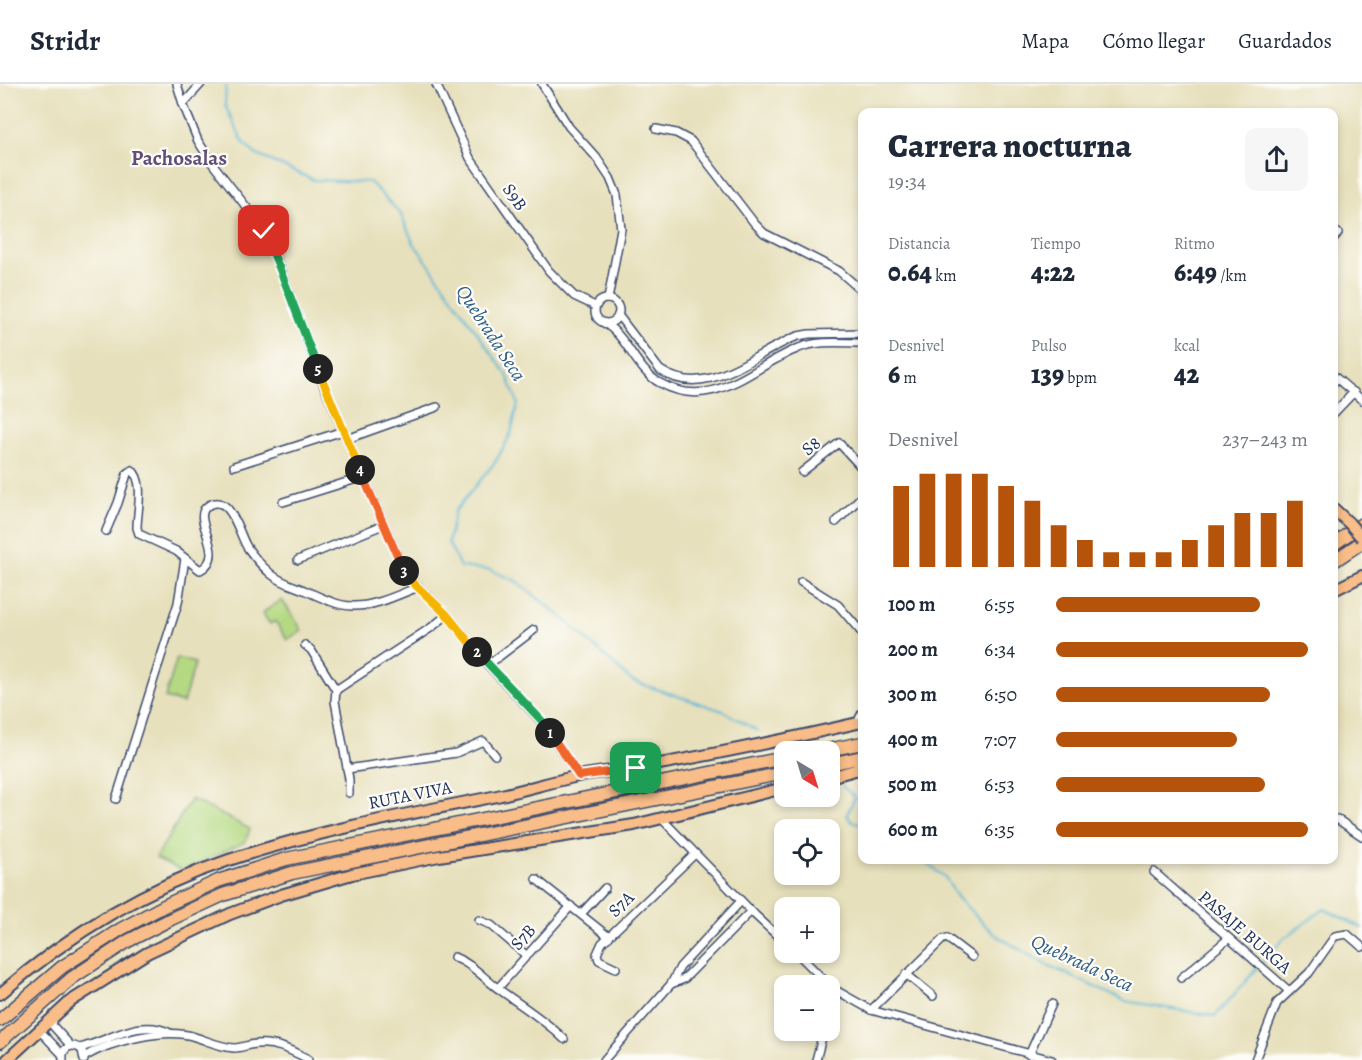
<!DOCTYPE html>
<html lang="es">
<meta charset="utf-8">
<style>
body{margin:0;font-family:Alegreya,serif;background:#f6f6f7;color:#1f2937;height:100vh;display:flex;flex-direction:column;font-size:22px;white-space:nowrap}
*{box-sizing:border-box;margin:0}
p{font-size:20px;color:#747a83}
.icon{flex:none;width:33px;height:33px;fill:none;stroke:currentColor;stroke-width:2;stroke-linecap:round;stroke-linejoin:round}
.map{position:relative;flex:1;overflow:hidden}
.drawer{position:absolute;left:858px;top:24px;width:480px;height:756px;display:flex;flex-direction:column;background:#fff;border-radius:12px;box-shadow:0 3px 9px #0003}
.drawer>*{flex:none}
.needle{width:39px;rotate:142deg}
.buttons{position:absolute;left:774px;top:657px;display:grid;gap:12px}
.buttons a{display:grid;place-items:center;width:66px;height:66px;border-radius:12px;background:#fff;box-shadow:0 3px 9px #0003;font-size:30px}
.pin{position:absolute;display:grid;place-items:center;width:51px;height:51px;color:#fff;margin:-26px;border-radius:12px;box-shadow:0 3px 9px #0006}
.km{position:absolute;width:30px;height:30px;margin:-15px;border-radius:50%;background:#222;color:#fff;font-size:16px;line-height:30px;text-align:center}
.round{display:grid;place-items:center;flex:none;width:63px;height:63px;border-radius:12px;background:#f6f6f7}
.head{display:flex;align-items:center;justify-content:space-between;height:102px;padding:0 30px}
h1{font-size:33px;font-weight:800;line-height:45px}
.metrics{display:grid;grid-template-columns:repeat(3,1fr);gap:9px;height:102px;padding:6px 30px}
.metrics div{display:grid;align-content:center}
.metrics b{font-size:26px;font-weight:800}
.metrics small{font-size:16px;font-weight:400}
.metrics p{font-size:16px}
.chart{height:168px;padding:12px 30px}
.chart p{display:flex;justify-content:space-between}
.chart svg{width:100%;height:108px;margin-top:6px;stroke:#b45309;stroke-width:6}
ul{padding:0 30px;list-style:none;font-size:20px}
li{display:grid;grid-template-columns:96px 72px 1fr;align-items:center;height:45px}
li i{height:15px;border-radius:8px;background:#b45309}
header{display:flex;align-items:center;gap:36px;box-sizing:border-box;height:84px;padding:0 30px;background:#fff;border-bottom:2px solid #e0e1e3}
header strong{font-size:28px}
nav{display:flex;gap:33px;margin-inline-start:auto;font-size:21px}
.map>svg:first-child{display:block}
.green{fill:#b4d982;stroke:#688470;stroke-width:1.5}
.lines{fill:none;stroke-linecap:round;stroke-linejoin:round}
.stream{stroke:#57b6d6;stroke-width:2}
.street-casing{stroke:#3a4a6c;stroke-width:10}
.primary-casing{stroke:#3a4a6c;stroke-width:14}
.highway-casing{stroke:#3a4a6c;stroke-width:15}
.street{stroke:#fff;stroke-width:7}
.primary{stroke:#f8bd89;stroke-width:10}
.highway{stroke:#f8bd89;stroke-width:12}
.primary-bridge-casing{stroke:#3a4a6c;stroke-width:14;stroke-linecap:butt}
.primary-bridge{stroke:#f8bd89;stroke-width:10}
.split-1-casing{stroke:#fff;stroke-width:12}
.split-2-casing{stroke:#fff;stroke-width:12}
.split-3-casing{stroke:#fff;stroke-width:12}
.split-4-casing{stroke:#fff;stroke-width:12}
.split-5-casing{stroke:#fff;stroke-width:12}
.split-6-casing{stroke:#fff;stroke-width:12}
.split-7-casing{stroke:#fff;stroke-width:12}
.split-1{stroke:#f0652b;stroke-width:8}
.split-2{stroke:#22a559;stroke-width:8}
.split-3{stroke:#f5b400;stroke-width:8}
.split-4{stroke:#f0652b;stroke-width:8}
.split-5{stroke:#f5b400;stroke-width:8}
.split-6{stroke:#22a559;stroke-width:8}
.split-7{stroke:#22a559;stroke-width:8}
.labels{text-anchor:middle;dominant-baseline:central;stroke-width:4.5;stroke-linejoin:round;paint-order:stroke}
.street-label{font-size:18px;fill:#1b2f5e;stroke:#fdfcf7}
.water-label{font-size:20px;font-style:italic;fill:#305e88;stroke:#fdfcf7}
.quarter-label{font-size:21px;font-weight:bold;fill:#5e4e79;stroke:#fdfcf7}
</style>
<header>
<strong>Stridr</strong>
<nav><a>Mapa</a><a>Cómo llegar</a><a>Guardados</a></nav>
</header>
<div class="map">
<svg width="1362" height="976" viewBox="0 0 1362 976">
<rect width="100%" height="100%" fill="#fdfcf7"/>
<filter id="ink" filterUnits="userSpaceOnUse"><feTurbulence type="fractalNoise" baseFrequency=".0167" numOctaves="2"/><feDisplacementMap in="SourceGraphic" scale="12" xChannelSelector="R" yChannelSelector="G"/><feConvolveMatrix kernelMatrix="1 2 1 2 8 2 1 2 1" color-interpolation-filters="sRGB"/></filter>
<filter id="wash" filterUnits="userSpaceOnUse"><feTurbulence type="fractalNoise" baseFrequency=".008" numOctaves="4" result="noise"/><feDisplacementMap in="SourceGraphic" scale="24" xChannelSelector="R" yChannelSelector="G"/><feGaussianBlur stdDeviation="1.35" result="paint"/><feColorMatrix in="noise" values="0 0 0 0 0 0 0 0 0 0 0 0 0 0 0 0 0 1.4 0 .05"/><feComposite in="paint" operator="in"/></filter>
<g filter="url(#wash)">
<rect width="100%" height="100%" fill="#e7e0bc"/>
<g class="green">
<polygon points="282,516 302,546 287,556 275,537 270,540 262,529"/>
<polygon points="177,574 195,579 183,619 165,614"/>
<polygon points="191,715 250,745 245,758 182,787 156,774"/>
</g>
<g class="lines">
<g class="stream">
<polyline points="226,0 225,21 243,58 255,70 314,96 370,98 400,129 413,158 507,291 518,319 511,349 496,377 455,427 448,458 460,483 490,486 516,497 562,533 632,597 723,627 758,647"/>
<polyline points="842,702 855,713 847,731 852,738 862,739"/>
<polyline points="922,776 945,793 957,813 994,850 1043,879 1125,917 1215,932 1283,855 1324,825 1362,844"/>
</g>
</g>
</g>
<g filter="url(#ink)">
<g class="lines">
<g class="street-casing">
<g id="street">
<polyline points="177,0 183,20 198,57 212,79 255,134 271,160 324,302 406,491 447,531 488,581 541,637 579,692"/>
<polyline points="436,0 470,74 549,187 574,212 595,222"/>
<polyline points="542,0 569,43 596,73 610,94 617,111 621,145 608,215"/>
<polyline points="183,20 201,0"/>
<polyline points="656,45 676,49 691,57 755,140 764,149 839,187 862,207"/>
<polyline points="1334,154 1338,149"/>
<circle cx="607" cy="227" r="12"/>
<path d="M618,231l42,55c47,32 94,-18 138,-34l11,-2 53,-1"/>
<path d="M604,239c24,14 31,46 56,60 54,30 92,-17 139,-35 19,-8 43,-5 63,-5"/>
<polyline points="1334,292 1362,316"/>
<polyline points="1334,329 1354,308"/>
<polyline points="347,355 437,323"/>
<polyline points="234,382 343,347"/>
<polyline points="802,388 839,359 862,384"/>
<polyline points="283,418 363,393"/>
<polyline points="836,438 862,412"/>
<path d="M106,447l12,-28 9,-29 5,-4c13,12 5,41 5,58l2,6 37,17 24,19c30,-15 -13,-53 9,-65 22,-12 30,30 38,42 6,9 16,20 24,27 9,8 23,12 33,16 14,6 33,16 48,16 22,1 46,-11 66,-19"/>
<polyline points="298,476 383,441"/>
<polyline points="801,498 838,521 862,549"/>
<polyline points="305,561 311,566 336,606 335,617 349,695 349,709"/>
<polyline points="488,581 534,546"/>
<polyline points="336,606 432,543 447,531"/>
<polyline points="857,639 862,629"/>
<polyline points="347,685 456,669 483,657 495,671"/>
<polyline points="116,715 178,519 185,475"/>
<polyline points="662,735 755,831 784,858"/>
<polyline points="1337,735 1362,752"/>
<polyline points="1154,788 1289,907"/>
<polyline points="536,795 609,853"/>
<polyline points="581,830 605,804"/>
<polyline points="479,836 491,841 527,872"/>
<polyline points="796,868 832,904 871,926 1052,976"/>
<path d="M454,873c20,8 29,21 46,33 22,16 45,30 64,49"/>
<polyline points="616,884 599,876 597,870 602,859 695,770"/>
<polyline points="906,890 933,912"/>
<polyline points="1181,894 1228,855"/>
<polyline points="671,900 684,895 751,827"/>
<polyline points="498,904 571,822"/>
<polyline points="830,925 836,907"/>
<polyline points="871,926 943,855 947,854 972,873"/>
<polyline points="54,933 52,941 71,962"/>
<polyline points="36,950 42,949 62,970"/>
<path d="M80,964c29,-7 60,-31 90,-15"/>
<polyline points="1029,971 1052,920"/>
<path d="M84,973c26,-16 82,-30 111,-20 13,4 25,10 39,11 8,0 15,-4 23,-4 19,-2 35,7 51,15"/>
<path d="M63,976c-2,-13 10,-18 19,-10l2,10"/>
<polyline points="604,976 671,900 680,883 741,817"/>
<polyline points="816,976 824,946"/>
<polyline points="1255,976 1277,919 1309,889 1335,852 1347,850 1362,863"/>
</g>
</g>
<g class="primary-casing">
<g id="primary">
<polyline points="1334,425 1349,439"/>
<polyline points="1334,506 1362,492"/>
<polyline points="830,693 862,684"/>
<path d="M0,910c67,-58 145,-106 229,-134 88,-29 178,-46 268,-64 27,-6 54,-14 81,-20 19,-4 39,-5 59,-8 75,-13 151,-29 225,-46"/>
<polyline points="7,976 71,917 147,869 230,830 281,811 352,790 439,772 634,741 784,704"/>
</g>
</g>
<g class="highway-casing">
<g id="highway">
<polyline points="1334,460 1362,440"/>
<polyline points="1334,477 1362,458"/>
<polyline points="818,668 862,659"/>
<polyline points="830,680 862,673"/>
<polyline points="858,685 862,683"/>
<polyline points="0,936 62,883 121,845 164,822 218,797 286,775 784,674"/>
<polyline points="0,958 72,894 128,857 171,835 223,811 292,789 784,689"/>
</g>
</g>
<use href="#street" class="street"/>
<use href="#primary" class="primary"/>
<use href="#highway" class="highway"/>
<g class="primary-bridge-casing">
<polyline id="primary-bridge" points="1349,439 1362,454"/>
</g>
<use href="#primary-bridge" class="primary-bridge"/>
</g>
</g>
<g class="lines" filter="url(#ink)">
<g class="split-1-casing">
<polyline id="split-1" points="550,649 579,692 636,684"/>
</g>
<g class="split-2-casing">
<polyline id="split-2" points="477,568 542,637 550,649"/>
</g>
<g class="split-3-casing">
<polyline id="split-3" points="404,487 405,491 447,531 477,568"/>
</g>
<g class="split-4-casing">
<polyline id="split-4" points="360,386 404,487"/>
</g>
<g class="split-5-casing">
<polyline id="split-5" points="318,285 360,386"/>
</g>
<g class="split-6-casing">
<polyline id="split-6" points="279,183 318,285"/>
</g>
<g class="split-7-casing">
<polyline id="split-7" points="264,147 279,183"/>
</g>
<use href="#split-1" class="split-1"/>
<use href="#split-2" class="split-2"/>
<use href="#split-3" class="split-3"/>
<use href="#split-4" class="split-4"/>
<use href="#split-5" class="split-5"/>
<use href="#split-6" class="split-6"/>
<use href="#split-7" class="split-7"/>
</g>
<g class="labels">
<g class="street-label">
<text transform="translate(515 113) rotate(55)">S9B</text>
<text transform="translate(811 362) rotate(-38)">S8</text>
<text transform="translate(410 711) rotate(-11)">RUTA VIVA</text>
<text transform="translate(621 820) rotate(-44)">S7A</text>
<text transform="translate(1245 848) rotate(41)">PASAJE BURGA</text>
<text transform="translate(523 853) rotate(-48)">S7B</text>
</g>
<g class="water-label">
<text transform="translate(491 249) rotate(57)">Quebrada Seca</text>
<text transform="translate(1082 879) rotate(25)">Quebrada Seca</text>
</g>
<g class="quarter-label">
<text x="179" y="74">Pachosalas</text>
</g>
</g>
</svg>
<div class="buttons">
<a><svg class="needle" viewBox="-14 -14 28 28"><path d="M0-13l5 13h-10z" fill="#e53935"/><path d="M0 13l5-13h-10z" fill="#747a83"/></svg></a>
<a><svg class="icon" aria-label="locate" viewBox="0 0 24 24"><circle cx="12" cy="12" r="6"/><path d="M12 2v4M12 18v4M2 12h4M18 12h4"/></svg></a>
<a>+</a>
<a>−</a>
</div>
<div class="pin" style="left:636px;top:684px;background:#1e9e55"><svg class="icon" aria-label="arrive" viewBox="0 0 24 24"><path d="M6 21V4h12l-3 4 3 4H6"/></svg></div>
<div class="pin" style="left:264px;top:147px;background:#d93025"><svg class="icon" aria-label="check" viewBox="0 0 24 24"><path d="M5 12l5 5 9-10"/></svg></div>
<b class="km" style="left:550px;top:649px">1</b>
<b class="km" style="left:477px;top:568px">2</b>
<b class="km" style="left:404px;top:487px">3</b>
<b class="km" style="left:360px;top:386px">4</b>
<b class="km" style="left:318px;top:285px">5</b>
<section class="drawer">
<div class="head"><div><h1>Carrera nocturna</h1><p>19:34</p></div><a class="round"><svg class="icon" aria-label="share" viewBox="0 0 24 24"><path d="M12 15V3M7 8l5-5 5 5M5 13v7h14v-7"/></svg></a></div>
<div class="metrics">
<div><p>Distancia</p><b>0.64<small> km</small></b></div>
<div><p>Tiempo</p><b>4:22</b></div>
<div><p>Ritmo</p><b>6:49<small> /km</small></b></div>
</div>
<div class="metrics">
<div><p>Desnivel</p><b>6<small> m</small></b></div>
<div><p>Pulso</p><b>139<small> bpm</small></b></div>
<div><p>kcal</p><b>42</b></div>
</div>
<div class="chart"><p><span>Desnivel</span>237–243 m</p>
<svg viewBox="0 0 160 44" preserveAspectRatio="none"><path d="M5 44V11M15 44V6M25 44V6M35 44V6M45 44V11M55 44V17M65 44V27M75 44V33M85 44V38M95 44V38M105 44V38M115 44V33M125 44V27M135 44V22M145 44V22M155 44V17"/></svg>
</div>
<ul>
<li><b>100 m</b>6:55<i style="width:81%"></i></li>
<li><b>200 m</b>6:34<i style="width:100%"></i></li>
<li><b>300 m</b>6:50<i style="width:85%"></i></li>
<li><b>400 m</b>7:07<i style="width:72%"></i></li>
<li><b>500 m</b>6:53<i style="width:83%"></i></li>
<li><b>600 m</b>6:35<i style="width:100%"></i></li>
</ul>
</section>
</div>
